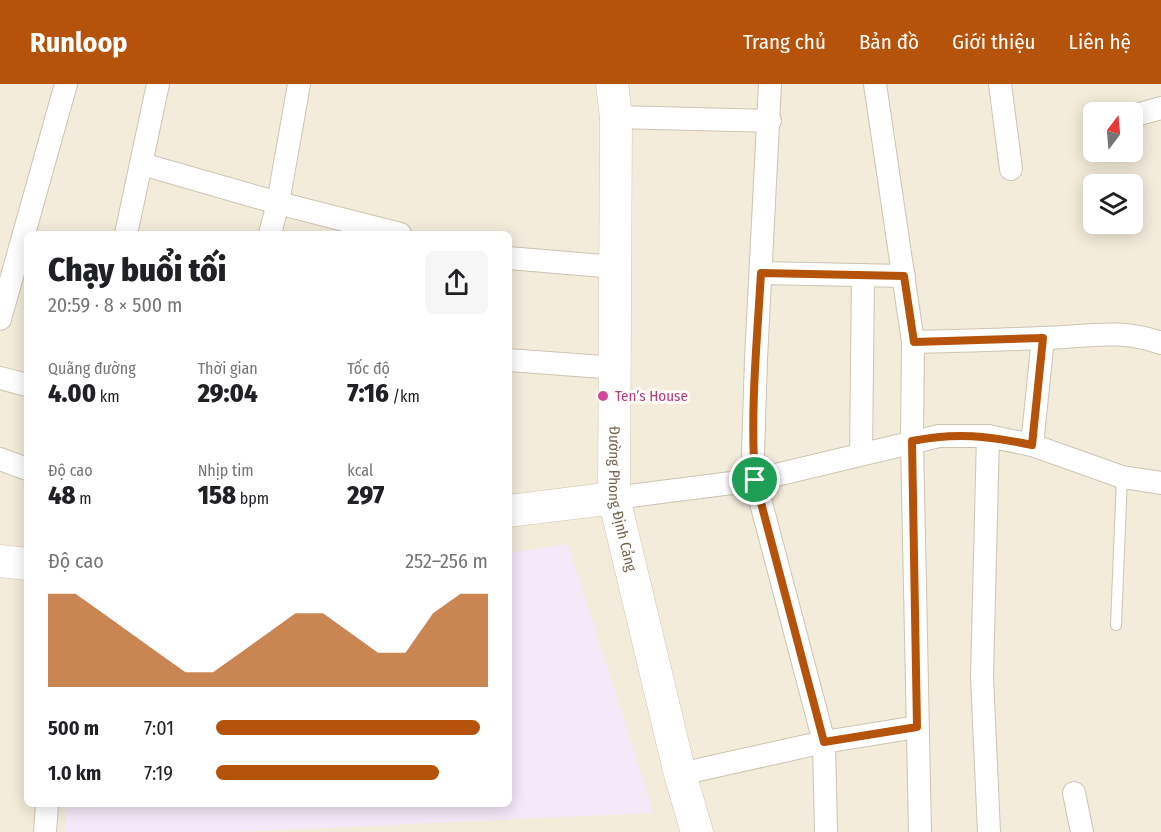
<!DOCTYPE html>
<html lang="vi">
<meta charset="utf-8">
<style>
body{margin:0;font-family:"Fira Sans Condensed",sans-serif;background:#f6f6f6;color:#202124;height:100vh;display:flex;flex-direction:column;font-size:22px;white-space:nowrap}
*{box-sizing:border-box;margin:0}
p{font-size:20px;color:#757577}
.icon{flex:none;width:33px;height:33px;fill:none;stroke:currentColor;stroke-width:2;stroke-linecap:round;stroke-linejoin:round}
.map{position:relative;flex:1;overflow:hidden}
.sheet{position:absolute;left:24px;top:147px;width:488px;height:576px;display:flex;flex-direction:column;background:#fff;border-radius:9px;box-shadow:0 3px 15px #0003}
.sheet>*{flex:none}
.needle{width:39px;rotate:16deg}
.fabs{position:absolute;left:1083px;top:18px;display:grid;gap:12px}
.fabs a{display:grid;place-items:center;width:60px;height:60px;border-radius:9px;background:#fff;box-shadow:0 3px 15px #0003;font-size:30px}
.pin{position:absolute;display:grid;place-items:center;width:51px;height:51px;color:#fff;margin:-26px;border:3px solid #fff;border-radius:50%;box-shadow:0 2px 6px #0007}
.round{display:grid;place-items:center;flex:none;width:63px;height:63px;border-radius:9px;background:#f6f6f6}
.summary{display:flex;align-items:center;justify-content:space-between;height:102px;padding:0 24px}
h1{font-size:33px;font-weight:800;line-height:45px}
.metrics{display:grid;grid-template-columns:repeat(3,1fr);gap:9px;height:102px;padding:6px 24px}
.metrics div{display:grid;align-content:center}
.metrics b{font-size:26px;font-weight:800}
.metrics small{font-size:16px;font-weight:400}
.metrics p{font-size:16px}
.chart{height:168px;padding:12px 24px}
.chart p{display:flex;justify-content:space-between}
.chart svg{width:100%;height:108px;margin-top:6px;fill:#b45309;opacity:.7}
ul{padding:0 24px;list-style:none;font-size:20px}
li{display:grid;grid-template-columns:96px 72px 1fr;align-items:center;height:45px}
li i{height:15px;border-radius:8px;background:#b45309}
header{display:flex;align-items:center;gap:36px;box-sizing:border-box;height:84px;padding:0 30px;background:#b45309;color:#fff}
header strong{font-size:28px}
nav{display:flex;gap:33px;margin-inline-start:auto;font-size:21px}
.map>svg:first-child{display:block}
.residential{fill:#f3ecdb;fill-rule:evenodd}
.education{fill:#f5e8f8}
.lines{fill:none;stroke-linecap:round;stroke-linejoin:round}
.lane-casing{stroke:#cdc4b2;stroke-width:12}
.street-casing{stroke:#cdc4b2;stroke-width:24}
.secondary-casing{stroke:#d0c4b0;stroke-width:33}
.lane{stroke:#fff;stroke-width:10}
.street{stroke:#fff;stroke-width:22}
.secondary{stroke:#fff;stroke-width:32}
.route-casing{stroke:#fff;stroke-width:12}
.route{stroke:#b45309;stroke-width:8}
.hotel-dot{fill:#d1479c;stroke:#fefcf3;stroke-width:2}
.labels{text-anchor:middle;dominant-baseline:central;stroke-width:6;stroke-linejoin:round;paint-order:stroke}
.hotel-label{font-size:15px;fill:#b23c85;stroke:#fefcf3;text-anchor:start}
.street-label{font-size:15px;fill:#756550;stroke:#fefcf3}
</style>
<header>
<strong>Runloop</strong>
<nav><a>Trang chủ</a><a>Bản đồ</a><a>Giới thiệu</a><a>Liên hệ</a></nav>
</header>
<div class="map">
<svg width="1161" height="748" viewBox="0 0 1161 748">
<rect width="100%" height="100%" fill="#fbf8ec"/>
<path class="residential" d="M0,0h1161v748h-1161zM1094,28h38v40h-38zM1094,100h38v40h-38zM27,150h481v570h-481z"/>
<polygon class="education" points="568,460 654,729 235,748 65,748 67,720 508,720 509,469"/>
<g class="lines">
<g class="lane-casing">
<polyline id="lane" points="1116,541 1122,393"/>
</g>
<g class="street-casing">
<g id="street">
<polyline points="770,0 756,275 753,371 755,396 824,658 826,748"/>
<polyline points="875,0 913,258 912,357 920,748"/>
<polyline points="1000,0 1011,85"/>
<polyline points="1132,32 1161,24"/>
<polyline points="616,33 770,37"/>
<polyline points="142,80 278,119 400,150"/>
<polyline points="126,150 158,0"/>
<polyline points="270,150 278,119 299,0"/>
<polyline points="508,174 615,183"/>
<polyline points="761,189 904,192"/>
<polyline points="0,235 66,0"/>
<path d="M913,258c43,-1 87,-2 130,-4 42,-1 77,-10 118,5"/>
<polyline points="508,276 616,284"/>
<polyline points="0,294 27,301"/>
<polyline points="988,352 982,593 989,748"/>
<polyline points="1032,361 1043,254"/>
<polyline points="861,370 863,191"/>
<polyline points="0,375 27,385"/>
<polyline points="614,414 755,396 939,352 988,352 1032,361 1122,393 1161,399"/>
<polyline points="680,690 824,658 917,643"/>
<polyline points="1074,709 1082,748"/>
<polyline points="45,748 47,720"/>
</g>
</g>
<g class="secondary-casing">
<g id="secondary">
<path id="s1" d="M612,0l4,33 -2,381 66,276 17,58"/>
<polyline points="508,427 614,414"/>
<polyline points="0,477 27,480"/>
</g>
</g>
<use href="#lane" class="lane"/>
<use href="#street" class="street"/>
<use href="#secondary" class="secondary"/>
</g>
<g class="lines">
<g class="route-casing">
<path id="route" d="M761,189l143,3 10,66 129,-4 -11,107c-44,-9 -75,-13 -120,-4l5,286 -93,15 -69,-262c-5,-69 2,-139 6,-207z"/>
</g>
<use href="#route" class="route"/>
</g>
<circle class="hotel-dot" cx="603" cy="312" r="6"/>
<g class="labels">
<g class="hotel-label">
<text x="615" y="312">Ten’s House</text>
</g>
<g class="street-label">
<text stroke="none"><textPath href="#s1" startOffset="416">Đường Phong Định Cảng</textPath></text>
</g>
</g>
</svg>
<div class="fabs">
<a><svg class="needle" viewBox="-14 -14 28 28"><path d="M0-13l5 13h-10z" fill="#e53935"/><path d="M0 13l5-13h-10z" fill="#757577"/></svg></a>
<a><svg class="icon" aria-label="layers" viewBox="0 0 24 24"><path d="M12 4l9 5-9 5-9-5zM3 14l9 5 9-5"/></svg></a>
</div>
<div class="pin" style="left:755px;top:396px;background:#1e9e55"><svg class="icon" aria-label="arrive" viewBox="0 0 24 24"><path d="M6 21V4h12l-3 4 3 4H6"/></svg></div>
<section class="sheet">
<div class="summary"><div><h1>Chạy buổi tối</h1><p>20:59 · 8 × 500 m</p></div><a class="round"><svg class="icon" aria-label="share" viewBox="0 0 24 24"><path d="M12 15V3M7 8l5-5 5 5M5 13v7h14v-7"/></svg></a></div>
<div class="metrics">
<div><p>Quãng đường</p><b>4.00<small> km</small></b></div>
<div><p>Thời gian</p><b>29:04</b></div>
<div><p>Tốc độ</p><b>7:16<small> /km</small></b></div>
</div>
<div class="metrics">
<div><p>Độ cao</p><b>48<small> m</small></b></div>
<div><p>Nhịp tim</p><b>158<small> bpm</small></b></div>
<div><p>kcal</p><b>297</b></div>
</div>
<div class="chart"><p><span>Độ cao</span>252–256 m</p>
<svg viewBox="0 0 160 44" preserveAspectRatio="none"><path d="M0 44V6L10 6L20 14L30 22L40 30L50 38L60 38L70 30L80 22L90 14L100 14L110 22L120 30L130 30L140 14L150 6L160 6V44z"/></svg>
</div>
<ul>
<li><b>500 m</b>7:01<i style="width:97%"></i></li>
<li><b>1.0 km</b>7:19<i style="width:82%"></i></li>
</ul>
</section>
</div>
